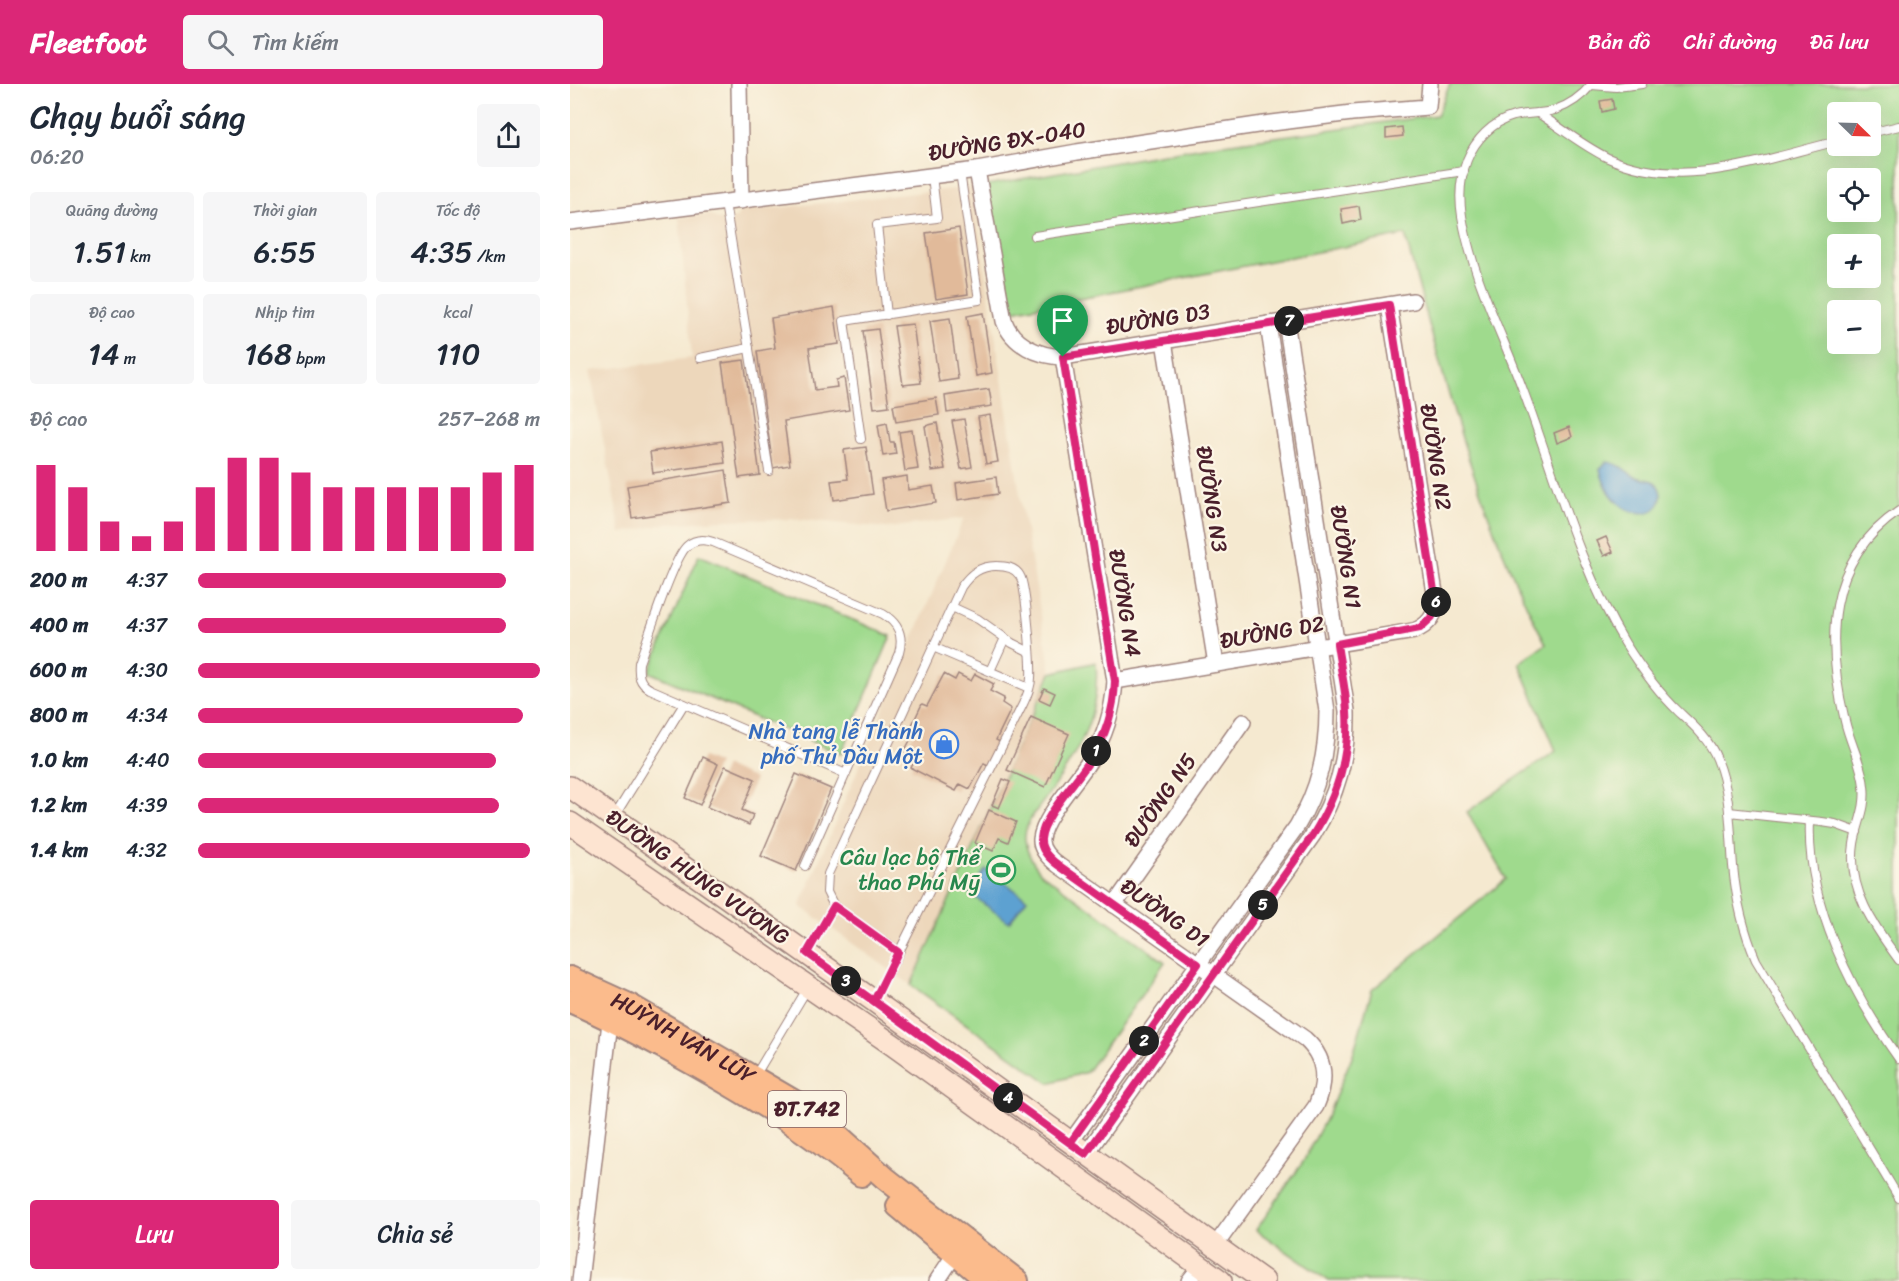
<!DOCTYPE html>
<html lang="vi">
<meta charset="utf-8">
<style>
body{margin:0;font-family:Sriracha,sans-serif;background:#f6f6f7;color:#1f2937;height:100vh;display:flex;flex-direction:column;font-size:22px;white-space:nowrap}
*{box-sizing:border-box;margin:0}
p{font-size:20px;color:#747a83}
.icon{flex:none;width:33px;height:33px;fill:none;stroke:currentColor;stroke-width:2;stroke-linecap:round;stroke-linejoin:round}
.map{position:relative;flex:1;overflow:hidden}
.drawer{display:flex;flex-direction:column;background:#fff;width:570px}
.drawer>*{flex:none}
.needle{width:39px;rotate:113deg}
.controls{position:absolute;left:1257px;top:18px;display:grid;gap:12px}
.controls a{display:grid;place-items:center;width:54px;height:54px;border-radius:6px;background:#fff;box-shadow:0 6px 24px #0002;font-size:30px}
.pin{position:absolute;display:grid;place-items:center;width:51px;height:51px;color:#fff;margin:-62px -26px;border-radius:50% 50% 50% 0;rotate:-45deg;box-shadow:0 0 6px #0007}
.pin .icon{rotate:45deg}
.km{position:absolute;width:30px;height:30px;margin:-15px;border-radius:50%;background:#222;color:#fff;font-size:16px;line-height:30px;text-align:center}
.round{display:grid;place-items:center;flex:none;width:63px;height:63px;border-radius:6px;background:#f6f6f7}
.headline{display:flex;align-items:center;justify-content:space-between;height:102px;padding:0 30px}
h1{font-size:33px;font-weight:600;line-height:45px}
.stats{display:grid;grid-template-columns:repeat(3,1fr);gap:9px;height:102px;padding:6px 30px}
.stats div{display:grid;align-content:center;border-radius:6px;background:#f6f6f7;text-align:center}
.stats b{font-size:30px;font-weight:600}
.stats small{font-size:16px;font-weight:400}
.stats p{font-size:16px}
.chart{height:168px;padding:12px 30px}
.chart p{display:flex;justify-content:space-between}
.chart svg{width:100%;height:108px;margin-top:6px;stroke:#db2777;stroke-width:6}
.cta{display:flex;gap:12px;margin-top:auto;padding:12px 30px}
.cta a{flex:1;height:69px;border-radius:6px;background:#db2777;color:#fff;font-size:24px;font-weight:600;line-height:69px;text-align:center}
.cta a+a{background:#f6f6f7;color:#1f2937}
ul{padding:0 30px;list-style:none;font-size:20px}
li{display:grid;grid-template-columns:96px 72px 1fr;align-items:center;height:45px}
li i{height:15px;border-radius:8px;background:#db2777}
header{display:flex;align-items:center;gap:36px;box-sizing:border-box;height:84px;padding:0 30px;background:#db2777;color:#fff}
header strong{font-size:28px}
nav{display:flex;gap:33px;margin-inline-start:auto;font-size:21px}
.search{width:420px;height:54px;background:#f6f6f7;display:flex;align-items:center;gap:15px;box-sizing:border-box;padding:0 21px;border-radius:6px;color:#747a83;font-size:22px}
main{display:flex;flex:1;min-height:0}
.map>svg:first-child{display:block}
.built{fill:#edd7bb}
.green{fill:#9fda8d;stroke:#747c5c;stroke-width:1.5;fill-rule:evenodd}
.water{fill:#5da1d1;stroke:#54607e;stroke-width:1.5}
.building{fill:#e1ba9a}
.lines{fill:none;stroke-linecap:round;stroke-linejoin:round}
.service-casing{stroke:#a0847e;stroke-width:10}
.minor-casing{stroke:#a0847e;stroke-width:18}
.secondary-casing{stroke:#a0847e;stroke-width:24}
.primary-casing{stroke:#a0847e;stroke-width:26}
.service{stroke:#fff;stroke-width:8}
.minor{stroke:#fff;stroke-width:15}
.secondary{stroke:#fde4d1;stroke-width:21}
.primary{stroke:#fbbb8c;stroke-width:22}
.route-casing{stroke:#fff;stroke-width:12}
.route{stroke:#db2777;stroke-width:8}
.labels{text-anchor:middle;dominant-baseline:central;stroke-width:4.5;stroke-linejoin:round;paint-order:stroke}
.shield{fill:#fcf5e5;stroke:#7f5f63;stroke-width:1.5}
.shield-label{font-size:21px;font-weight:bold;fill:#4a1f2b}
.street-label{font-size:22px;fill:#4a1f2b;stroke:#fcf5e5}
.shop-label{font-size:22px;fill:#366cbe;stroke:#fcf5e5;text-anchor:end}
.leisure-label{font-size:22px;fill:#27864d;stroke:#fcf5e5;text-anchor:end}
</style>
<header>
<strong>Fleetfoot</strong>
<div class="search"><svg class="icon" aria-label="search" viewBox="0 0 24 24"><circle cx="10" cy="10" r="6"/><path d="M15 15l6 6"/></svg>Tìm kiếm</div>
<nav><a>Bản đồ</a><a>Chỉ đường</a><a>Đã lưu</a></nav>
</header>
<main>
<section class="drawer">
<div class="headline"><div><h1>Chạy buổi sáng</h1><p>06:20</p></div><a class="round"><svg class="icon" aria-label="share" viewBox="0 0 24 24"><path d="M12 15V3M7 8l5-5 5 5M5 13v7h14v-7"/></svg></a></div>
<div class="stats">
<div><p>Quãng đường</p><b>1.51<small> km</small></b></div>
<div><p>Thời gian</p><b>6:55</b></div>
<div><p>Tốc độ</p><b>4:35<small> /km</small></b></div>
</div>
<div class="stats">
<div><p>Độ cao</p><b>14<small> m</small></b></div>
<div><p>Nhịp tim</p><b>168<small> bpm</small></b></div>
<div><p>kcal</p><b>110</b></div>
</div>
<div class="chart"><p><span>Độ cao</span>257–268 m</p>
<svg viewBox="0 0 160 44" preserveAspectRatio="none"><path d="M5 44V9M15 44V18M25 44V32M35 44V38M45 44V32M55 44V18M65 44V6M75 44V6M85 44V12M95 44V18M105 44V18M115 44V18M125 44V18M135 44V18M145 44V12M155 44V9"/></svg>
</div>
<ul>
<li><b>200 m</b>4:37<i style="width:90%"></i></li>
<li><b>400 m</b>4:37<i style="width:90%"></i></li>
<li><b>600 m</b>4:30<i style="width:100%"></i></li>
<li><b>800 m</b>4:34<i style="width:95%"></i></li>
<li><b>1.0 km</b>4:40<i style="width:87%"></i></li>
<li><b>1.2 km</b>4:39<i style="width:88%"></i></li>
<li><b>1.4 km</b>4:32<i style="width:97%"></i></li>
</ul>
<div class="cta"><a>Lưu</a><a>Chia sẻ</a></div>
</section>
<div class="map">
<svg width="1329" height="1197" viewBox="0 0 1329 1197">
<rect width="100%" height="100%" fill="#fcf5e5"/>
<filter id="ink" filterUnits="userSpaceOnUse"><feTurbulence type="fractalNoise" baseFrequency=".0167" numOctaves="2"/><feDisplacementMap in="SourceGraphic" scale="12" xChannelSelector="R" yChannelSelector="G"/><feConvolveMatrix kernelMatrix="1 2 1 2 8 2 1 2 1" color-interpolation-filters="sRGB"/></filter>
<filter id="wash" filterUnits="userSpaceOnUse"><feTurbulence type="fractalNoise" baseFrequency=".008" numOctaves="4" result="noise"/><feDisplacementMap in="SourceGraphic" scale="24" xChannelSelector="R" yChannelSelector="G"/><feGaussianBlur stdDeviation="1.35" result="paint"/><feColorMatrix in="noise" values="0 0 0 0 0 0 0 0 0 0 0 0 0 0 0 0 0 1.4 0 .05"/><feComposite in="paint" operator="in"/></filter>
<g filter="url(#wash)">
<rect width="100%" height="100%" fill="#f5e9d0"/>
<polygon class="built" points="402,103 452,424 481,589 341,901 230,822 394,434 317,444 227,435 153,436 96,440 51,449 20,287 122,274 109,134 141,131 148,136 167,134 169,128"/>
<g class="green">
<path d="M880,0h449v1197h-570l-73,-51 47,-68 27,-52 23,-56 19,-64 134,-111 -39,-67 89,-61 -37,-88 27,-19c-68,-126 -104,-271 -141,-409l-398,77 -21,-127 223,-39 228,-31zM1268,28h32v34h-32zM1268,94h32v34h-32zM1268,160h32v34h-32zM1268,226h32v34h-32z"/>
<polygon points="129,471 321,552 271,670 79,588"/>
<path d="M526,578c5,58 -20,92 -51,137 -7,10 -19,23 -20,36 -1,14 8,28 16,38l124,89 -78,110 -38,11 -138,-98 140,-312z"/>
</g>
<g class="water">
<path d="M1036,378c12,0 18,8 28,14 7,4 16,2 22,7 3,4 5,8 5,13 -1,21 -28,20 -40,9 -11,-9 -18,-22 -21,-36z"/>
<polygon points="416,785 457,815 439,838 399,809"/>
</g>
<g id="blocks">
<g class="building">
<polygon points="1042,15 1044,25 1032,28 1030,17"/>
<polygon points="832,43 833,52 816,54 816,45"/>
<polygon points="789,122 791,136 773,140 771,125"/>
<polygon points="389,144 398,210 366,215 356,149"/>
<polygon points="264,223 269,260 239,264 245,306 267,303 266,296 274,294 279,326 214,337 220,381 203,384 187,267 205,264 201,234"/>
<polygon points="413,229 422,289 406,292 397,232"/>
<polygon points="380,234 388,295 369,298 360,237"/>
<polygon points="343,240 351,299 333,301 324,242"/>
<polygon points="308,245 319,322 304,324 293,247"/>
<polygon points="174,276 190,391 169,394 152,279"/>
<polygon points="419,305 422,322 377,329 375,312"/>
<polygon points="366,314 369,331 326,338 323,321"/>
<polygon points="420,331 428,378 416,380 408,333"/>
<polygon points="394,335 402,383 391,385 382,337"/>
<polygon points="317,339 320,358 324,358 326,370 313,372 308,341"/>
<polygon points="367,339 375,385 362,387 355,342"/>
<polygon points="999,343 1002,353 987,359 984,349"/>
<polygon points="342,346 348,385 335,387 329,348"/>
<polygon points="152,357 155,379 83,389 80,368"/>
<polygon points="296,363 303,410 264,416 261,397 278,395 274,366"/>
<polygon points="156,386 161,419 62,434 57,402"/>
<polygon points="337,392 338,406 363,402 366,419 316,427 311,396"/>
<polygon points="426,393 428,410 388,416 386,399"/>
<polygon points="1036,453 1043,468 1034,472 1027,457"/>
<polygon points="374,590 385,596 388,590 401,597 405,590 424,600 420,607 434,614 432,619 441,625 426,656 430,658 418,681 414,679 400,705 390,700 386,707 341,684 345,676 333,670 346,645 341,643 352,620 357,622"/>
<polygon points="474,604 485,609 480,620 469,615"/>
<polygon points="461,633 499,650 475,703 437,686"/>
<polygon points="133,673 148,680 130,721 115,714"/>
<polygon points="155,682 185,695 172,726 183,731 179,741 137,723"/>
<polygon points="226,690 261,705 226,787 191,772"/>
<polygon points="433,695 440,698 429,724 422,721"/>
<polygon points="419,726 446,738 438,758 429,754 423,767 405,759"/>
</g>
</g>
</g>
<g filter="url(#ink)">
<use href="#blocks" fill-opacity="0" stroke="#a0847e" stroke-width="1.5"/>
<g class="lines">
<g class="service-casing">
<g id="service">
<path d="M1022,0c-10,12 -22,21 -37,26 -14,4 -28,3 -41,6 -22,6 -39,24 -47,44 -7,18 -8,38 -5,56 10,61 40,117 61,174 32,85 55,175 102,253 15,24 33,49 54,69 15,14 30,27 38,47 14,34 13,71 16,107 3,32 10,64 23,94l143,238"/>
<polyline points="1022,1 1046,3 1072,0"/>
<path d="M968,29c23,15 45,33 70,45 75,34 155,1 230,-17"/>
<polyline points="1300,49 1329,42"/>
<polyline points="155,119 199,387"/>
<polyline points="465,152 894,87"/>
<polyline points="317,231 307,141 367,134 362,92"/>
<polyline points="130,274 179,264"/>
<polyline points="291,355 274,237 409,216 390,88"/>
<path d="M1329,427c-74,50 -73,131 -54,210 5,22 17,43 19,65 3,22 -7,38 -10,58 -7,45 20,82 45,116"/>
<polyline points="382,523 408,535 442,559 460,568"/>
<polyline points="363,563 459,604"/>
<polyline points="420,587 435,554"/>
<polyline points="1159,728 1252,738 1265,740 1287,748"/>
<polyline points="44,733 114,620"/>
<path d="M1240,737c-4,83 42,172 89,238"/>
<path d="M235,782l94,-213c5,-18 -1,-30 -16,-39l-170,-72c-9,-3 -18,-3 -26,4 -14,12 -40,95 -48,117 -1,12 0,20 11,26l196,85"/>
<polyline points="238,867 264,822"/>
<path d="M304,916l25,-48 124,-248c4,-8 8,-17 8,-26 1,-14 -5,-93 -11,-102 -5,-9 -15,-10 -24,-10 -16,0 -26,8 -35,21l-133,287 -1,18 7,14 65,46"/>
<polyline points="185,992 237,905"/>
</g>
</g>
<g class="minor-casing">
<g id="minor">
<polyline points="169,0 171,117"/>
<path d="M407,86l27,151c9,24 34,35 59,36l350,-56"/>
<polyline points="0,138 407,86 507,68 694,40 782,29 858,23 860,0"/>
<polyline points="594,257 646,580"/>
<path d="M493,273l52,324c-2,29 -9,55 -25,79 -12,20 -47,57 -49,79 -1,11 9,20 17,26l247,174c21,19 22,42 11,67l-101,140"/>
<path d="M545,597l299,-50c15,-6 23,-17 22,-32l-47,-294"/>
<polyline points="544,821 673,638"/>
<path d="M500,1059l227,-317c22,-37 30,-73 30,-115l-59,-387"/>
<path d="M516,1070l227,-319c24,-39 35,-78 34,-124l-61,-390"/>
<polyline points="10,1197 41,929"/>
<polyline points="367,1197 385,1170"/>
<polyline points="619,1197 631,1182"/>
</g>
</g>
<g class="secondary-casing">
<g id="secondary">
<polyline points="0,703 304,917 694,1197"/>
<polyline points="0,739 323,961 651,1197"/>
</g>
</g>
<g class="primary-casing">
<g id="primary">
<path id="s1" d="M0,894l59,27 183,107 73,66 132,103"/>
<path d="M0,917c40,17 77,37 115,58 61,34 123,71 176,116"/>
<polyline points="328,1122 418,1197"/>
</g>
</g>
<use href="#service" class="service"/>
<use href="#minor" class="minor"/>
<use href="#secondary" class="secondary"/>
<use href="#primary" class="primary"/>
</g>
</g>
<g class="lines" filter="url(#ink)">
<g class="route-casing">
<path id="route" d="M493,273l52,324c-1,29 -9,55 -25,79 -12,20 -48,57 -49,79 -1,11 9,20 17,26l140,99 -128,179 -263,-190 27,-47 64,46 -24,49 196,142 16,11 227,-319c23,-37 37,-78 34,-123 -1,-22 -7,-46 -10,-68l83,-16 12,-11 4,-14 -47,-298 -326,52"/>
</g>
<use href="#route" class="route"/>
</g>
<defs>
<g id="shop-ring" transform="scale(1.5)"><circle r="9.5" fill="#fcf5e5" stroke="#3f7fe0" stroke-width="1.5"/><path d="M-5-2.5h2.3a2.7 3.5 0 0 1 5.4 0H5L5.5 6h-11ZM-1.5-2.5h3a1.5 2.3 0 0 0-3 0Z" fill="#3f7fe0"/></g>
<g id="stadium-ring" transform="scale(1.5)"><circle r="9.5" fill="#fcf5e5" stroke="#2e9e5b" stroke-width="1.5"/><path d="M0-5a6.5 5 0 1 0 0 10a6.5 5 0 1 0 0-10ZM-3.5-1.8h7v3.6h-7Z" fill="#2e9e5b"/></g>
</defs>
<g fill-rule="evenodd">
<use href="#shop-ring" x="374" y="660"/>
<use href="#stadium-ring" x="431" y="786"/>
</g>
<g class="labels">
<rect class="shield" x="198" y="1007" width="78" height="36" rx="4.5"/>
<g class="shield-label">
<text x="237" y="1025">ĐT.742</text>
</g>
<g class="street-label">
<text transform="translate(437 57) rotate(-9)">ĐƯỜNG ĐX-040</text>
<text transform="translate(588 235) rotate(-9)">ĐƯỜNG D3</text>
<text transform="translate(866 373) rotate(81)">ĐƯỜNG N2</text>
<text transform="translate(642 415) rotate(81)">ĐƯỜNG N3</text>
<text transform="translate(776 473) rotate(81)">ĐƯỜNG N1</text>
<text transform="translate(555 519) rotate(81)">ĐƯỜNG N4</text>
<text transform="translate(702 548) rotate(-10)">ĐƯỜNG D2</text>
<text transform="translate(590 716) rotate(-55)">ĐƯỜNG N5</text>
<text transform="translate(128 793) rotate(35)">ĐƯỜNG HÙNG VƯƠNG</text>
<text transform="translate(595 829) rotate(35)">ĐƯỜNG D1</text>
<text stroke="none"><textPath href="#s1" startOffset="128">HUỲNH VĂN LŨY</textPath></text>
</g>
<g class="shop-label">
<text x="353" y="647">Nhà tang lễ Thành<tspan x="353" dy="25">phố Thủ Dầu Một</tspan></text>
</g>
<g class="leisure-label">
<text x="410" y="773">Câu lạc bộ Thể<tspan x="410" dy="25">thao Phú Mỹ</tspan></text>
</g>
</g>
</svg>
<div class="controls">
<a><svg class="needle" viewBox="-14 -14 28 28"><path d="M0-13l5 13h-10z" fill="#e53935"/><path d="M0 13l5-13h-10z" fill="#747a83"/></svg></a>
<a><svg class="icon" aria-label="locate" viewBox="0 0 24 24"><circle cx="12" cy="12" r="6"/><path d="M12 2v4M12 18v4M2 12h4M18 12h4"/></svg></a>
<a>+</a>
<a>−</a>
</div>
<div class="pin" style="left:493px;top:273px;background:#1e9e55"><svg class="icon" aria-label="arrive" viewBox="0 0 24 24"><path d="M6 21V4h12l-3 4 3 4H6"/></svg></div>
<b class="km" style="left:526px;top:667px">1</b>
<b class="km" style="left:574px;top:957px">2</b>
<b class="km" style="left:276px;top:897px">3</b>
<b class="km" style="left:438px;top:1014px">4</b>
<b class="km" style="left:693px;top:821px">5</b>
<b class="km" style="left:866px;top:518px">6</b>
<b class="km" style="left:719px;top:237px">7</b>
</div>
</main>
